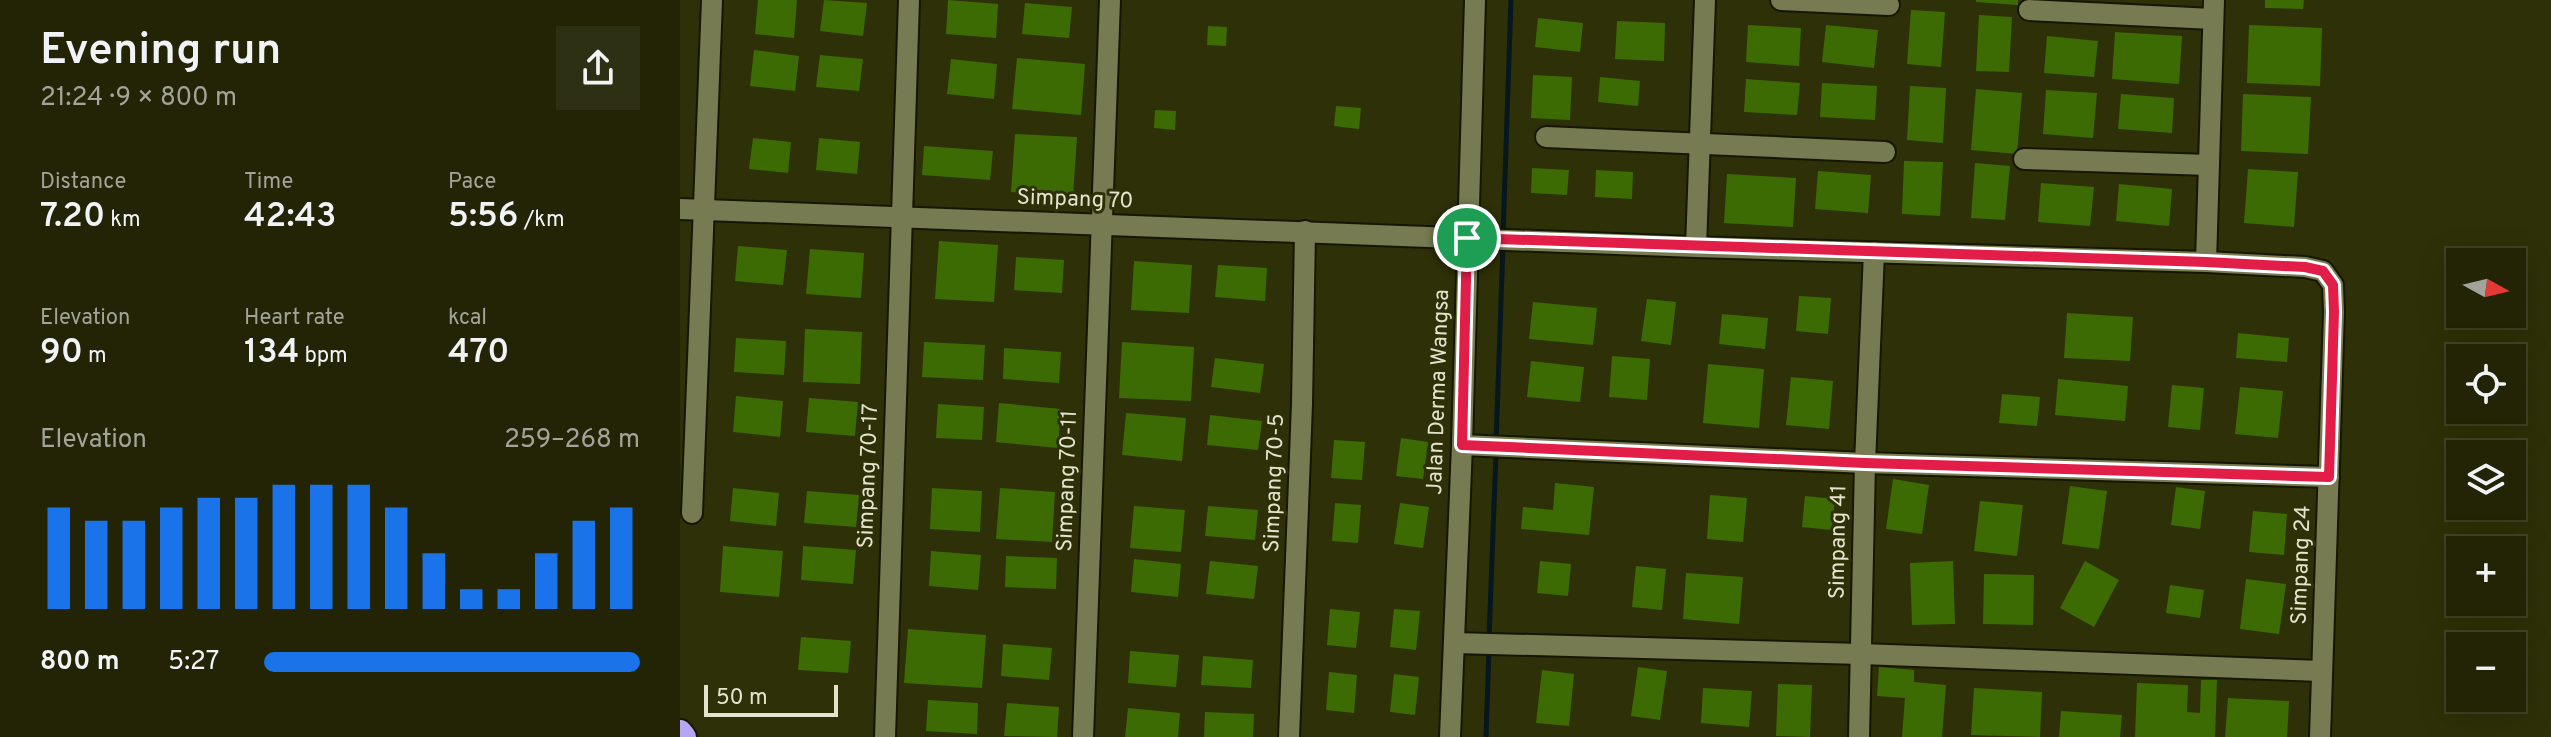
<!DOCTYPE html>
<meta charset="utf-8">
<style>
body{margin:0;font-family:Overpass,sans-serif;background:#2e3013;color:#f1f3f6;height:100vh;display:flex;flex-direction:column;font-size:30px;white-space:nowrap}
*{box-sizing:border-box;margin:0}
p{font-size:26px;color:#a2a49a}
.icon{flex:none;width:44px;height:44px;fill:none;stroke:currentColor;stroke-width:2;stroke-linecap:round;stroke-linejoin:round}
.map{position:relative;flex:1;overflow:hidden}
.side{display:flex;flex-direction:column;background:#222405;width:680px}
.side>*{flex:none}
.needle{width:52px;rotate:98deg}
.fabs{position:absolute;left:1766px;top:248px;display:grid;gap:16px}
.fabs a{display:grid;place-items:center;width:80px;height:80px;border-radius:0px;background:#222405;box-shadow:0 8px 32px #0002,0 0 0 2px #3f4127;font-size:40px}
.scale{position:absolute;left:24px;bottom:20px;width:134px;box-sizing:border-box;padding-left:8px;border:4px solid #e2e4ce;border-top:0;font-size:22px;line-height:28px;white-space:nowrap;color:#e2e4ce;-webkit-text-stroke:6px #2e3007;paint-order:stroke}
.pin{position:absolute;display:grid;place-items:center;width:68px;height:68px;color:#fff;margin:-34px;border:4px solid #fff;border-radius:50%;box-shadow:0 2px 8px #0007}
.round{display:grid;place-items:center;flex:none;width:84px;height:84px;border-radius:0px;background:#2e3013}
.overview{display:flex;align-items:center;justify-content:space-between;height:136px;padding:0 40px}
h1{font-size:44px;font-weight:600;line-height:60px}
.stats{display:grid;grid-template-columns:repeat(3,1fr);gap:12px;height:136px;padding:8px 40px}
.stats div{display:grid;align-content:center}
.stats b{font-size:34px;font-weight:600}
.stats small{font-size:22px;font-weight:400}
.stats p{font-size:22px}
.chart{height:224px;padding:16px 40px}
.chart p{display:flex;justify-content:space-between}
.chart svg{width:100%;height:144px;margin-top:8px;stroke:#1a73e8;stroke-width:6}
ul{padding:0 40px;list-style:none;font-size:26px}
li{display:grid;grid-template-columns:128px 96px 1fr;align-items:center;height:60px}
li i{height:20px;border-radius:10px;background:#1a73e8}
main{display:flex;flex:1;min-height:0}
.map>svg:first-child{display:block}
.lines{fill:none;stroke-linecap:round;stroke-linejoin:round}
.stream{stroke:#07171e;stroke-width:5}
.building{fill:#3d6b03}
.street-casing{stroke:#161700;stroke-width:24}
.highway-casing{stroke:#161700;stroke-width:28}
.street{stroke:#777b52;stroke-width:20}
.highway{stroke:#b6a7f2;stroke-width:24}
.route-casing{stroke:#fff;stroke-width:16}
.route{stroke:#e11d48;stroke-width:10}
.labels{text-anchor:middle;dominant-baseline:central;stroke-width:6;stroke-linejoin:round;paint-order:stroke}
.street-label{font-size:22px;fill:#e2e4ce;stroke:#2e3007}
</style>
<main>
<section class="side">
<div class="overview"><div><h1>Evening run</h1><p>21:24 · 9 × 800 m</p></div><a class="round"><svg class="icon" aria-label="share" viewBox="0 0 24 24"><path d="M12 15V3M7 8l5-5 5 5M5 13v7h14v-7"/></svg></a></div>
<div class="stats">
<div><p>Distance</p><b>7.20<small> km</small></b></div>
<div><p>Time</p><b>42:43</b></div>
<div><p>Pace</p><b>5:56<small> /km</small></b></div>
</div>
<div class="stats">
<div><p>Elevation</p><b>90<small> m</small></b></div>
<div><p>Heart rate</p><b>134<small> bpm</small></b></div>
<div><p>kcal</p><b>470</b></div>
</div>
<div class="chart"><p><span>Elevation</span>259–268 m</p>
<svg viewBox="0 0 160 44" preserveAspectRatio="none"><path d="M5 44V13M15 44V17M25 44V17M35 44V13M45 44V10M55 44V10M65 44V6M75 44V6M85 44V6M95 44V13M105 44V27M115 44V38M125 44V38M135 44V27M145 44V17M155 44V13"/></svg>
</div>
<ul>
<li><b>800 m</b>5:27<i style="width:100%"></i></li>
</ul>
</section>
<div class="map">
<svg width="1871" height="737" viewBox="0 0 1871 737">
<rect width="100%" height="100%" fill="#2e3007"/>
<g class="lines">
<g class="stream">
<polyline points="823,235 831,0"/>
<polyline points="816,443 823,245"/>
<polyline points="809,639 816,453"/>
<polyline points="806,737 809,649"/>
</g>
</g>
<g class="building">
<polygon points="78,0 117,0 114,38 75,34"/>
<polygon points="144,0 187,3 183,36 140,31"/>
<polygon points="268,0 318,4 316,38 266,34"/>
<polygon points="1296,0 1338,0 1338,5 1296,2"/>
<polygon points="1585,0 1624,0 1623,9 1585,8"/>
<polygon points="345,3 392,7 389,38 342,34"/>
<polygon points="1231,10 1265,12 1261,67 1227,64"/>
<polygon points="1299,15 1332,17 1329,72 1296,71"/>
<polygon points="858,18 903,23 900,52 855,47"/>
<polygon points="937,21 985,23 984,61 935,59"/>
<polygon points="1068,25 1121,28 1119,66 1066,62"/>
<polygon points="1146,25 1198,30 1194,68 1142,62"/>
<polygon points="1569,25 1642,28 1640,86 1567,83"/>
<polygon points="528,26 547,27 546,46 527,45"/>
<polygon points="1435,32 1502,36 1499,84 1432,79"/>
<polygon points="1367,36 1418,41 1414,77 1364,73"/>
<polygon points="74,50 119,56 115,91 70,86"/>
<polygon points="140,55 183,59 179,91 136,87"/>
<polygon points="337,58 405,64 401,115 332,109"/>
<polygon points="271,59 317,64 314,99 267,94"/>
<polygon points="853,75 892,77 890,120 851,118"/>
<polygon points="920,77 960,81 958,106 918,102"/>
<polygon points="1066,79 1120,83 1117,115 1064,112"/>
<polygon points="1142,83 1197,86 1195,120 1140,117"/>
<polygon points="1230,86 1266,88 1263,143 1227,140"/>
<polygon points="1296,89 1342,93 1337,154 1291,150"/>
<polygon points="1366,90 1417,93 1413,138 1363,134"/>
<polygon points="1441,94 1494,98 1492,133 1438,129"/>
<polygon points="1563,94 1631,97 1628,154 1561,151"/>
<polygon points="656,106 681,108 679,129 654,126"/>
<polygon points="475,110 496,111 495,130 474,128"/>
<polygon points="335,134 397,137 393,196 331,192"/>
<polygon points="73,138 111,142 108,173 69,169"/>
<polygon points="139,138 180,142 177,174 136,170"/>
<polygon points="244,146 313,151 310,180 242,175"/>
<polygon points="1224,161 1263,162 1260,216 1222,214"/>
<polygon points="1295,163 1330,166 1325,220 1291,218"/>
<polygon points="852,168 889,170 887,195 851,193"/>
<polygon points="1568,169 1618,172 1614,227 1564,223"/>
<polygon points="916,170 953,172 952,199 915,197"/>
<polygon points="1138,171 1191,175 1188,213 1135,209"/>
<polygon points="1047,174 1116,178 1113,227 1044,223"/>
<polygon points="1361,183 1414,187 1410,226 1358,222"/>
<polygon points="1439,184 1492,189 1489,226 1436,221"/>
<polygon points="259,241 318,245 314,302 255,299"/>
<polygon points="58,246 107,250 103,285 55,281"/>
<polygon points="130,249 184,253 181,298 126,294"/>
<polygon points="336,257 384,260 382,293 334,290"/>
<polygon points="454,261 512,265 509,313 451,310"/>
<polygon points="538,265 587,268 585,301 535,297"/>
<polygon points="1119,296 1151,298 1148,334 1116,331"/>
<polygon points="967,299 996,302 991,345 961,341"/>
<polygon points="853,302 917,308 913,345 849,339"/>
<polygon points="1387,313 1453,317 1450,361 1384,358"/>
<polygon points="1042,314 1088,318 1085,349 1039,344"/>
<polygon points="125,329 182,332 180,384 123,382"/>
<polygon points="1558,333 1609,338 1607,362 1556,358"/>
<polygon points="56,338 106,341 104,375 54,372"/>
<polygon points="244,342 305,345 303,380 242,377"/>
<polygon points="442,342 514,347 511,401 439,398"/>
<polygon points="324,348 381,352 379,383 323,379"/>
<polygon points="932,356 970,359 967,400 929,397"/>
<polygon points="535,358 584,364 580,393 531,387"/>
<polygon points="851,361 904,367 900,402 847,397"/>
<polygon points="1028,364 1084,369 1079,428 1023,423"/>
<polygon points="1111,377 1153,381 1149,429 1106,425"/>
<polygon points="1378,379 1448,386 1445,421 1375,415"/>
<polygon points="1492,385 1524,388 1520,430 1488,427"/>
<polygon points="1560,387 1603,391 1598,438 1555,434"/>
<polygon points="1322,394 1360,397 1357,426 1319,423"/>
<polygon points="56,396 103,401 100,437 53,432"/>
<polygon points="129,398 178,402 175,436 126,432"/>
<polygon points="319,403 381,409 378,448 316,442"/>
<polygon points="258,404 304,407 302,440 256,438"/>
<polygon points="446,413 506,418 502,461 442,455"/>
<polygon points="530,415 582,421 578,450 527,445"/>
<polygon points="721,438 748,442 743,479 716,476"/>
<polygon points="654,440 685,442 682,480 651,478"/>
<polygon points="1213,479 1249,485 1242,534 1206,529"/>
<polygon points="875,483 914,487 909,535 841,529 843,507 873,510"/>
<polygon points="1390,486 1427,491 1419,549 1382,544"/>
<polygon points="1496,487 1525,491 1520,529 1491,525"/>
<polygon points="53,488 99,493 96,526 50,521"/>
<polygon points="252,488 302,491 300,532 250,529"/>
<polygon points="320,488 375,492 372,542 316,539"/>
<polygon points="127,491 179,495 176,527 124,523"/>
<polygon points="1030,495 1067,498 1063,542 1027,539"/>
<polygon points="1125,496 1155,499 1152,530 1122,527"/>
<polygon points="1300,501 1343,505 1337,556 1294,551"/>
<polygon points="655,503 681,505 678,543 652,541"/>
<polygon points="720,503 749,507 743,548 714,544"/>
<polygon points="454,506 505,510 501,552 450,548"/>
<polygon points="528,506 578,510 575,540 525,536"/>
<polygon points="1573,511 1607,514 1604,555 1569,552"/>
<polygon points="43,546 103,551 99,597 40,592"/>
<polygon points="123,546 176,550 173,584 121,580"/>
<polygon points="251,551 301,555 298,590 249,586"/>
<polygon points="326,556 377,558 376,589 325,587"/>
<polygon points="454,559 501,564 498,597 451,592"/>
<polygon points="530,561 578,566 574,599 526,594"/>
<polygon points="860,561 891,564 888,596 857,593"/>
<polygon points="1273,561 1275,624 1232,625 1230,563"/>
<polygon points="1405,561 1439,580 1414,627 1380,608"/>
<polygon points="956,566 986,569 982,610 952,607"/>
<polygon points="1006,573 1063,577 1059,624 1003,619"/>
<polygon points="1304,574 1354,575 1353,625 1303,624"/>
<polygon points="1566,579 1606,584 1599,634 1560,629"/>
<polygon points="1490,585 1524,590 1520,618 1486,613"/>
<polygon points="650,609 680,612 676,648 647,645"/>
<polygon points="714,609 740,611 736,650 710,647"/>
<polygon points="228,629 306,635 302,688 224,683"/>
<polygon points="121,637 171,641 168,673 118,670"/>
<polygon points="323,644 372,648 369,680 321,676"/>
<polygon points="450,651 499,655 496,687 448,683"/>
<polygon points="523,656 573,660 571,688 521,685"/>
<polygon points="958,667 987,671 980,720 951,716"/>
<polygon points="1199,667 1234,670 1234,682 1266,685 1262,737 1222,737 1225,698 1197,696"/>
<polygon points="862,670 894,674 889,726 856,723"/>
<polygon points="649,672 677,675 674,713 646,710"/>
<polygon points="714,674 739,677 735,715 710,712"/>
<polygon points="1521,680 1537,680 1535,737 1455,737 1457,683 1508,685 1507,712 1520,713"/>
<polygon points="1098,684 1132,685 1130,737 1096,736"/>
<polygon points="1023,688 1072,691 1069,727 1021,723"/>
<polygon points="1294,688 1362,692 1360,737 1291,735"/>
<polygon points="1548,698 1609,701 1607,737 1545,737"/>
<polygon points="248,700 298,703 297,734 246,731"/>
<polygon points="327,703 379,707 377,737 324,736"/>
<polygon points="448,708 500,713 498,737 445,737"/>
<polygon points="1381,711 1442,715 1440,737 1379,737"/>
<polygon points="525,712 574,714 573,737 524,737"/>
</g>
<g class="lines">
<g class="street-casing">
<g id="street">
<polyline points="1101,0 1209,5"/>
<polyline points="1349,10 1533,19"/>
<polyline points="866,137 1205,152"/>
<polyline points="1344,159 1529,165"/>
<polyline points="0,209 1016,247 1526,262 1625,267 1643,271 1653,285 1654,312 1640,737"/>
<polyline points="1016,247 1025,0"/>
<polyline points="1526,262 1534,0"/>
<polyline points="782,445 1185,463 1649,477"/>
<polyline points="12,513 32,0"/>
<polyline points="775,643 1181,654 1642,671"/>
<polyline points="205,737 229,0"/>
<polyline points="403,737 430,0"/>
<polyline points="609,737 622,404 625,231"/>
<polyline points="770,737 782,445 795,0"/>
<polyline points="1179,737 1185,463 1194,252"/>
</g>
</g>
<g class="highway-casing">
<polyline id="highway" points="0,732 4,737"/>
</g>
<use href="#street" class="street"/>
<use href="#highway" class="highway"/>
</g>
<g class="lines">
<g class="route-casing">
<polygon id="route" points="787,238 1526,262 1625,267 1643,271 1653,285 1654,312 1649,477 1185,463 782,445"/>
</g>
<use href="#route" class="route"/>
</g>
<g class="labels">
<g class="street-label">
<text transform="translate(395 200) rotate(2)">Simpang 70</text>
<text transform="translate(759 392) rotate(-88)">Jalan Derma Wangsa</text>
<text transform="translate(189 476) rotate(-88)">Simpang 70-17</text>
<text transform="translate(388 481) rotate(-88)">Simpang 70-11</text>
<text transform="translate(595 483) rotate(-88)">Simpang 70-5</text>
<text transform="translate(1159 542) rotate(-89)">Simpang 41</text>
<text transform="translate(1622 565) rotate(-88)">Simpang 24</text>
</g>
</g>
</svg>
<div class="fabs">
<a><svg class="needle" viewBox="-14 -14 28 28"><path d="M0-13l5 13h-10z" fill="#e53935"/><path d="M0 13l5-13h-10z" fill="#a2a49a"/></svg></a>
<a><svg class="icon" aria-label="locate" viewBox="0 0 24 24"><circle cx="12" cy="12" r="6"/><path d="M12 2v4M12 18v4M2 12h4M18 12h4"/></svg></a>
<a><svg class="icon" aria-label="layers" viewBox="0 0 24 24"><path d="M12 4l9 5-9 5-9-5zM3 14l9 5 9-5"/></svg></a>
<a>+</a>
<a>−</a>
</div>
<div class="scale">50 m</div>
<div class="pin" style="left:787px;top:238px;background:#1e9e55"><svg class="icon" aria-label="arrive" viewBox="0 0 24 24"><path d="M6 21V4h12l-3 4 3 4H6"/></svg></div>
</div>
</main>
